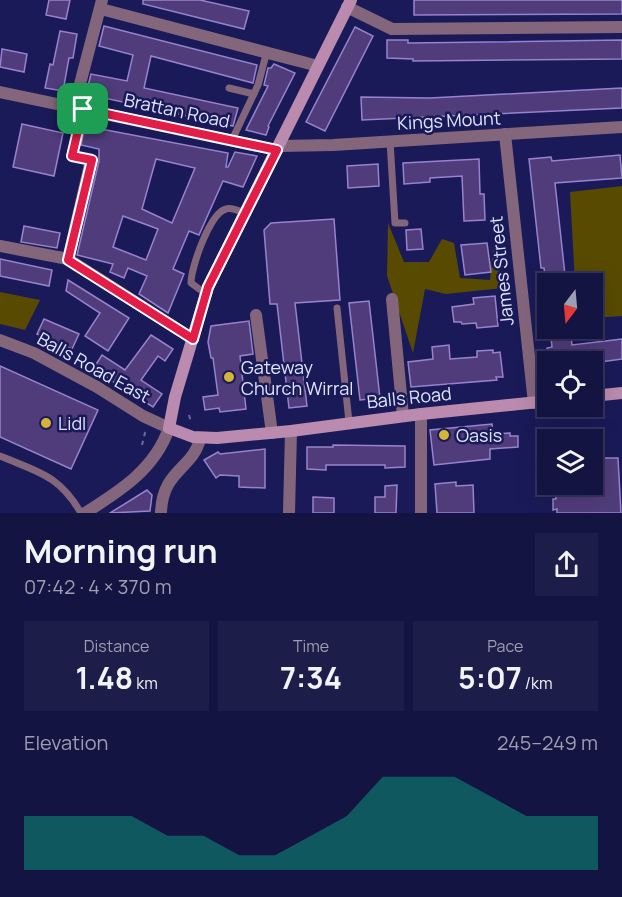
<!DOCTYPE html>
<meta charset="utf-8">
<style>
body{margin:0;font-family:Manrope,sans-serif;background:#1d1d49;color:#f1f3f6;height:100vh;display:flex;flex-direction:column;font-size:22px;white-space:nowrap}
*{box-sizing:border-box;margin:0}
p{font-size:20px;color:#9d9eb2}
.icon{flex:none;width:33px;height:33px;fill:none;stroke:currentColor;stroke-width:2;stroke-linecap:round;stroke-linejoin:round}
.map{position:relative;height:513px;overflow:hidden}
.side{display:flex;flex-direction:column;background:#141442;flex:1}
.side>*{flex:none}
.needle{width:39px;rotate:196deg}
.tools{position:absolute;left:537px;top:273px;display:grid;gap:12px}
.tools a{display:grid;place-items:center;width:66px;height:66px;border-radius:0px;background:#141442;box-shadow:0 6px 24px #0002,0 0 0 2px #33335b;font-size:30px}
.pin{position:absolute;display:grid;place-items:center;width:51px;height:51px;color:#fff;margin:-26px;border-radius:12px;box-shadow:0 3px 9px #0006}
.round{display:grid;place-items:center;flex:none;width:63px;height:63px;border-radius:0px;background:#1d1d49}
.overview{display:flex;align-items:center;justify-content:space-between;height:102px;padding:0 24px}
h1{font-size:33px;font-weight:700;line-height:45px}
.figures{display:grid;grid-template-columns:repeat(3,1fr);gap:9px;height:102px;padding:6px 24px}
.figures div{display:grid;align-content:center;border-radius:0px;background:#1d1d49;text-align:center}
.figures b{font-size:30px;font-weight:700}
.figures small{font-size:16px;font-weight:400}
.figures p{font-size:16px}
.chart{height:168px;padding:12px 24px}
.chart p{display:flex;justify-content:space-between}
.chart svg{width:100%;height:108px;margin-top:6px;fill:#0f766e;opacity:.7}
.map>svg:first-child{display:block}
.green{fill:#584a00}
.building{fill:#503c7b;stroke:#9783cd;stroke-width:1.5;fill-rule:evenodd}
.lines{fill:none;stroke-linecap:round;stroke-linejoin:round}
.path{stroke:#6a6c9b;stroke-width:2;stroke-dasharray:4.5 4.5;stroke-linecap:butt}
.lane{stroke:#84667c;stroke-width:7}
.street{stroke:#84667c;stroke-width:12}
.secondary{stroke:#ba8bae;stroke-width:12}
.route-casing{stroke:#fff;stroke-width:12}
.route{stroke:#e11d48;stroke-width:8}
.poi-dot{fill:#d3b635;stroke:#1a1a58;stroke-width:2}
.labels{text-anchor:middle;dominant-baseline:central;stroke-width:5;stroke-linejoin:round;paint-order:stroke}
.street-label{font-size:18px;fill:#e0e5fd;stroke:#1a1a58}
.poi-label{font-size:18px;fill:#e0e5fd;stroke:#1a1a58;text-anchor:start}
</style>
<div class="map">
<svg width="622" height="513" viewBox="0 0 622 513">
<rect width="100%" height="100%" fill="#1a1a58"/>
<g class="green">
<polygon points="622,186 622,316 593,318 592,284 575,283 570,192"/>
<polygon points="388,223 404,262 429,262 442,239 454,243 460,278 490,280 493,248 503,288 446,294 425,289 413,353 387,276"/>
<polygon points="0,292 40,300 25,330 0,324"/>
</g>
<g class="building">
<polygon points="49,0 70,0 66,19 46,15"/>
<polygon points="143,0 200,0 249,11 244,29 143,4"/>
<polygon points="414,0 622,0 622,14 414,15"/>
<polygon points="104,26 257,65 253,83 151,56 144,88 238,108 233,126 86,94 91,74 127,81 133,55 99,46"/>
<polygon points="355,27 373,36 325,131 306,122"/>
<polygon points="60,31 77,34 73,58 69,58 63,91 45,88 50,64 53,65"/>
<polygon points="387,40 408,40 408,43 489,42 622,40 622,59 413,61 413,59 387,58"/>
<polygon points="2,49 27,54 24,72 0,67"/>
<polygon points="274,64 295,73 268,126 269,127 266,135 246,130 268,86 264,85 268,68 271,68"/>
<polygon points="622,88 622,108 362,120 361,97 430,98"/>
<polygon points="22,124 63,133 54,176 13,167"/>
<path d="M85,126l143,27 -2,14h2l7,-15 22,4 -14,31 -20,-6 -24,54 -10,-4 -16,38 11,5 -16,39 -29,-19 8,-18 -19,-8 -4,10 -14,-6 3,-8 -36,-9 22,-94v-12l-18,-4zM156,159l39,9 -23,55 -30,-14zM123,216l35,13 -12,31 -33,-13z"/>
<polygon points="620,155 622,178 555,183 566,284 546,284 544,268 541,268 529,159 551,157 552,161"/>
<polygon points="479,159 480,194 484,194 485,220 464,221 462,176 430,178 430,182 404,184 403,163"/>
<polygon points="378,164 379,186 348,188 347,166"/>
<polygon points="334,219 340,300 295,303 307,406 289,408 277,304 270,304 264,230 271,223"/>
<polygon points="24,226 60,233 57,248 21,242"/>
<polygon points="421,229 423,249 407,250 406,230"/>
<polygon points="487,243 491,272 465,275 461,245"/>
<polygon points="0,259 52,270 49,286 0,276"/>
<polygon points="68,280 129,318 108,351 85,336 100,313 66,291"/>
<polygon points="495,296 498,326 477,328 476,323 462,324 461,322 454,322 452,307 474,304 473,298"/>
<polygon points="369,301 380,398 360,400 349,303"/>
<polygon points="44,319 79,334 72,349 37,334"/>
<polygon points="249,321 253,354 240,356 246,409 220,412 219,408 205,410 203,397 218,395 213,358 211,358 208,342 211,326"/>
<polygon points="550,328 570,328 572,345 622,339 622,359 600,362 548,362 547,348 552,347"/>
<polygon points="151,335 173,349 165,361 158,356 141,380 162,394 153,407 93,369 102,355 125,370"/>
<polygon points="449,345 450,359 477,357 477,351 493,350 493,353 500,352 503,377 496,377 497,380 411,387 408,362 433,359 432,347"/>
<polygon points="0,366 98,410 71,469 0,437"/>
<polygon points="492,424 493,434 510,433 510,436 518,436 518,447 490,449 490,459 434,465 430,430"/>
<polygon points="601,437 602,458 618,458 621,513 557,513 557,509 553,510 553,499 556,499 555,484 592,484 592,438"/>
<polygon points="333,445 405,446 405,467 385,468 385,465 326,465 326,470 307,469 307,447 333,447"/>
<polygon points="265,449 265,488 239,487 239,476 220,475 216,478 204,460 218,452 220,454"/>
<polygon points="456,482 456,486 473,485 474,513 437,513 435,484"/>
<polygon points="397,485 396,513 375,513 375,497 385,497 385,486"/>
<polygon points="147,490 152,495 150,511 110,513"/>
<polygon points="313,497 334,498 334,513 313,513"/>
</g>
<g class="lines">
<g class="path">
<polyline points="80,122 72,156 80,157"/>
<polyline points="189,415 191,422"/>
<polyline points="142,445 145,433 143,431"/>
</g>
<g class="lane">
<polyline points="229,88 254,94"/>
<polyline points="232,140 258,85 267,51"/>
<polyline points="390,141 395,223 405,223"/>
<path d="M206,294l-15,-11c0,-16 19,-70 35,-74 6,-2 13,2 18,4"/>
<polyline points="337,308 349,422"/>
<path d="M0,456c38,16 59,19 81,57"/>
</g>
<g class="street">
<polyline points="347,7 392,29 622,27"/>
<polyline points="101,9 318,66"/>
<polyline points="0,92 277,150"/>
<polyline points="74,107 102,0"/>
<polyline points="505,134 534,403"/>
<polyline points="279,146 333,145 622,127"/>
<polyline points="0,246 68,259 193,339"/>
<polyline points="68,259 91,160"/>
<polyline points="392,299 403,416"/>
<polyline points="256,315 272,433"/>
<path d="M0,340l34,13 63,34 46,29 26,12c-14,41 -49,63 -84,85"/>
<polyline points="421,414 421,513"/>
<path d="M161,513c1,-43 32,-44 39,-74"/>
<polyline points="289,513 291,431"/>
</g>
<g class="secondary">
<polyline points="351,0 208,287 175,397 169,428 193,437 217,438 291,431 421,414 548,401"/>
<polyline points="592,396 622,393"/>
</g>
</g>
<g class="lines">
<g class="route-casing">
<polygon id="route" points="83,109 277,150 208,287 193,339 68,260 92,160 72,156"/>
</g>
<use href="#route" class="route"/>
</g>
<g class="poi-dot">
<circle cx="229" cy="377" r="6"/>
<circle cx="46" cy="423" r="6"/>
<circle cx="444" cy="435" r="6"/>
</g>
<g class="labels">
<g class="street-label">
<text transform="translate(177 110) rotate(12)">Brattan Road</text>
<text transform="translate(449 120) rotate(-3)">Kings Mount</text>
<text transform="translate(501 271) rotate(-96)">James Street</text>
<text transform="translate(94 367) rotate(29)">Balls Road East</text>
<text transform="translate(409 397) rotate(-6)">Balls Road</text>
</g>
<g class="poi-label">
<text x="241" y="367">Gateway<tspan x="241" dy="21">Church Wirral</tspan></text>
<text x="58" y="423">Lidl</text>
<text x="456" y="435">Oasis</text>
</g>
</g>
</svg>
<div class="tools">
<a><svg class="needle" viewBox="-14 -14 28 28"><path d="M0-13l5 13h-10z" fill="#e53935"/><path d="M0 13l5-13h-10z" fill="#9d9eb2"/></svg></a>
<a><svg class="icon" aria-label="locate" viewBox="0 0 24 24"><circle cx="12" cy="12" r="6"/><path d="M12 2v4M12 18v4M2 12h4M18 12h4"/></svg></a>
<a><svg class="icon" aria-label="layers" viewBox="0 0 24 24"><path d="M12 4l9 5-9 5-9-5zM3 14l9 5 9-5"/></svg></a>
</div>
<div class="pin" style="left:83px;top:109px;background:#1e9e55"><svg class="icon" aria-label="arrive" viewBox="0 0 24 24"><path d="M6 21V4h12l-3 4 3 4H6"/></svg></div>
</div>
<section class="side">
<div class="overview"><div><h1>Morning run</h1><p>07:42 · 4 × 370 m</p></div><a class="round"><svg class="icon" aria-label="share" viewBox="0 0 24 24"><path d="M12 15V3M7 8l5-5 5 5M5 13v7h14v-7"/></svg></a></div>
<div class="figures">
<div><p>Distance</p><b>1.48<small> km</small></b></div>
<div><p>Time</p><b>7:34</b></div>
<div><p>Pace</p><b>5:07<small> /km</small></b></div>
</div>
<div class="chart"><p><span>Elevation</span>245–249 m</p>
<svg viewBox="0 0 160 44" preserveAspectRatio="none"><path d="M0 44V22L10 22L20 22L30 22L40 30L50 30L60 38L70 38L80 30L90 22L100 6L110 6L120 6L130 14L140 22L150 22L160 22V44z"/></svg>
</div>
</section>
